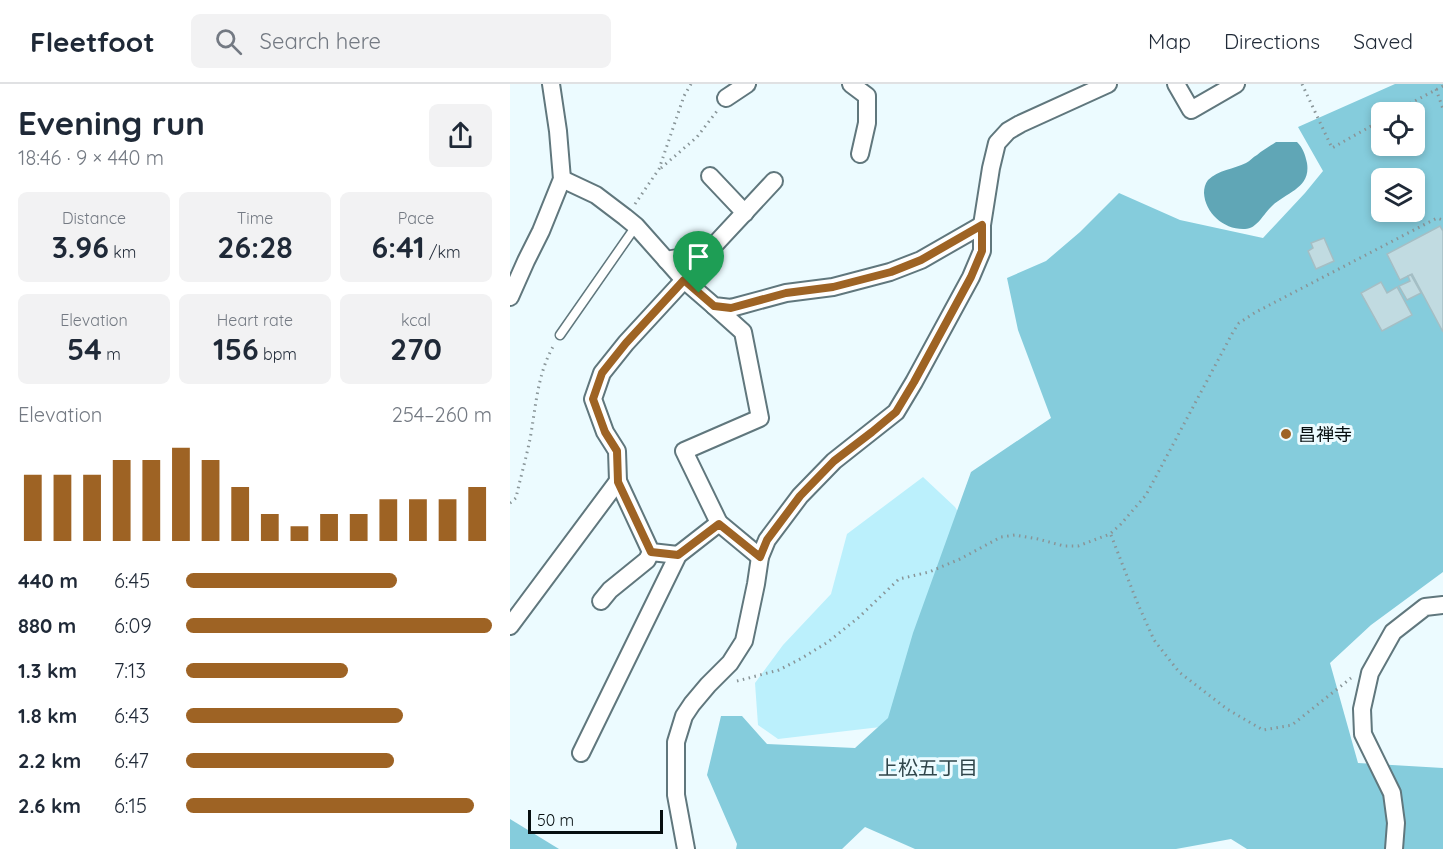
<!DOCTYPE html>
<meta charset="utf-8">
<style>
body{margin:0;font-family:Quicksand,"Noto Sans JP",sans-serif;background:#f2f2f3;color:#1f2937;height:100vh;display:flex;flex-direction:column;font-size:22px;white-space:nowrap}
*{box-sizing:border-box;margin:0}
p{font-size:20px;color:#747a83}
.icon{flex:none;width:33px;height:33px;fill:none;stroke:currentColor;stroke-width:2;stroke-linecap:round;stroke-linejoin:round}
.map{position:relative;flex:1;overflow:hidden}
.drawer{display:flex;flex-direction:column;background:#fff;width:510px}
.drawer>*{flex:none}
.fabs{position:absolute;left:861px;top:18px;display:grid;gap:12px}
.fabs a{display:grid;place-items:center;width:54px;height:54px;border-radius:9px;background:#fff;box-shadow:0 3px 9px #0003;font-size:30px}
.scale{position:absolute;left:18px;bottom:15px;width:135px;box-sizing:border-box;padding-left:6px;border:3px solid #060e10;border-top:0;font-size:16px;line-height:21px;white-space:nowrap;color:#060e10;-webkit-text-stroke:4px #ecfbff;paint-order:stroke}
.pin{position:absolute;display:grid;place-items:center;width:51px;height:51px;color:#fff;margin:-62px -26px;border-radius:50% 50% 50% 0;rotate:-45deg;box-shadow:0 0 6px #0007}
.pin .icon{rotate:45deg}
.round{display:grid;place-items:center;flex:none;width:63px;height:63px;border-radius:9px;background:#f2f2f3}
.head{display:flex;align-items:center;justify-content:space-between;height:102px;padding:0 18px}
h1{font-size:33px;font-weight:700;line-height:45px}
.figures{display:grid;grid-template-columns:repeat(3,1fr);gap:9px;height:102px;padding:6px 18px}
.figures div{display:grid;align-content:center;border-radius:9px;background:#f2f2f3;text-align:center}
.figures b{font-size:30px;font-weight:700}
.figures small{font-size:16px;font-weight:400}
.figures p{font-size:16px}
.chart{height:168px;padding:12px 18px}
.chart p{display:flex;justify-content:space-between}
.chart svg{width:100%;height:108px;margin-top:6px;stroke:#9e6324;stroke-width:6}
ul{padding:0 18px;list-style:none;font-size:20px}
li{display:grid;grid-template-columns:96px 72px 1fr;align-items:center;height:45px}
li i{height:15px;border-radius:8px;background:#9e6324}
header{display:flex;align-items:center;gap:36px;box-sizing:border-box;height:84px;padding:0 30px;background:#fff;border-bottom:2px solid #e0e1e3}
header strong{font-size:28px}
nav{display:flex;gap:33px;margin-inline-start:auto;font-size:21px}
.search{width:420px;height:54px;background:#f2f2f3;display:flex;align-items:center;gap:15px;box-sizing:border-box;padding:0 21px;border-radius:9px;color:#747a83;font-size:22px}
main{display:flex;flex:1;min-height:0}
.map>svg:first-child{display:block}
.green{fill:#bbf0fc}
.forest{fill:#85ccdc;fill-rule:evenodd}
.water{fill:#60a6b6}
.building{fill:#c1dbe1;stroke:#a5bec4;stroke-width:1.5}
.lines{fill:none;stroke-linecap:round;stroke-linejoin:round}
.service-casing{stroke:#60777d;stroke-width:11}
.minor-casing{stroke:#60777d;stroke-width:20}
.path{stroke:#899598;stroke-width:3;stroke-dasharray:1.5 4.5;stroke-linecap:butt}
.service{stroke:#fff;stroke-width:8}
.minor{stroke:#fff;stroke-width:16}
.route-casing{stroke:#fff;stroke-width:12}
.route{stroke:#9e6324;stroke-width:8}
.poi-dot{fill:#9e6324;stroke:#ecfbff;stroke-width:2}
.labels{text-anchor:middle;dominant-baseline:central;stroke-width:6;stroke-linejoin:round;paint-order:stroke}
.poi-label{font-size:18px;fill:#060e10;stroke:#ecfbff;text-anchor:start}
.neighbourhood-label{font-size:20px;fill:#30464b;stroke:#ecfbff}
</style>
<header>
<strong>Fleetfoot</strong>
<div class="search"><svg class="icon" aria-label="search" viewBox="0 0 24 24"><circle cx="10" cy="10" r="6"/><path d="M15 15l6 6"/></svg>Search here</div>
<nav><a>Map</a><a>Directions</a><a>Saved</a></nav>
</header>
<main>
<section class="drawer">
<div class="head"><div><h1>Evening run</h1><p>18:46 · 9 × 440 m</p></div><a class="round"><svg class="icon" aria-label="share" viewBox="0 0 24 24"><path d="M12 15V3M7 8l5-5 5 5M5 13v7h14v-7"/></svg></a></div>
<div class="figures">
<div><p>Distance</p><b>3.96<small> km</small></b></div>
<div><p>Time</p><b>26:28</b></div>
<div><p>Pace</p><b>6:41<small> /km</small></b></div>
</div>
<div class="figures">
<div><p>Elevation</p><b>54<small> m</small></b></div>
<div><p>Heart rate</p><b>156<small> bpm</small></b></div>
<div><p>kcal</p><b>270</b></div>
</div>
<div class="chart"><p><span>Elevation</span>254–260 m</p>
<svg viewBox="0 0 160 44" preserveAspectRatio="none"><path d="M5 44V17M15 44V17M25 44V17M35 44V11M45 44V11M55 44V6M65 44V11M75 44V22M85 44V33M95 44V38M105 44V33M115 44V33M125 44V27M135 44V27M145 44V27M155 44V22"/></svg>
</div>
<ul>
<li><b>440 m</b>6:45<i style="width:69%"></i></li>
<li><b>880 m</b>6:09<i style="width:100%"></i></li>
<li><b>1.3 km</b>7:13<i style="width:53%"></i></li>
<li><b>1.8 km</b>6:43<i style="width:71%"></i></li>
<li><b>2.2 km</b>6:47<i style="width:68%"></i></li>
<li><b>2.6 km</b>6:15<i style="width:94%"></i></li>
</ul>
</section>
<div class="map">
<svg width="933" height="765" viewBox="0 0 933 765">
<rect width="100%" height="100%" fill="#ecfbff"/>
<polygon class="green" points="413,393 445,423 459,446 379,642 268,655 248,641 245,599 273,561 321,510 337,450"/>
<g class="forest">
<path d="M885,0h48v488l-72,53 -41,38 28,100 85,5v81h-196l-16,-10 -55,10h-261l-50,-22 -23,22h-106l1,-5 -30,-69 14,-59h21l25,28 88,4 33,-30 25,-85 58,-161 80,-54 -33,-88 -11,-52 39,-17 34,-29 39,-39 61,27 83,18 42,-45 18,-22 -25,-44zM872,28h32v34h-32zM872,94h32v34h-32z"/>
<polygon points="0,735 49,765 0,765"/>
</g>
<path class="water" d="M766,58h21c6,6 8,12 10,21 4,25 -20,29 -35,43 -8,7 -15,23 -27,23 -21,1 -40,-16 -41,-36 0,-5 1,-9 4,-13 10,-10 26,-11 38,-17 4,-2 7,-6 11,-8 6,-5 13,-9 19,-13z"/>
<g class="building">
<polygon points="907,118 913,130 900,137 895,128 904,128 904,120"/>
<polygon points="930,142 933,147 933,248 902,190 890,196 877,170"/>
<polygon points="814,154 824,177 806,185 798,167 803,164 801,159"/>
<polygon points="901,191 911,209 897,216 889,202 900,197 898,192"/>
<polygon points="871,198 877,209 887,203 902,231 872,247 851,209"/>
</g>
<g class="lines">
<g class="service-casing">
<polyline id="service" points="50,251 126,142"/>
</g>
<g class="minor-casing">
<g id="minor">
<polyline points="341,0 357,12 357,39 350,70"/>
<polyline points="666,0 681,26 726,0"/>
<polyline points="216,14 237,0"/>
<polyline points="200,92 235,129"/>
<polyline points="52,95 86,111 115,133 126,142 174,196 204,222 221,224 276,209 323,203 380,188 411,176 472,141"/>
<polyline points="156,176 197,169 264,97"/>
<polyline points="0,213 16,177 31,147 52,95 48,47 41,0"/>
<polyline points="204,222 233,248 250,334 174,367 209,439"/>
<polyline points="168,471 141,468 108,397 107,367 95,348 83,315 92,289 116,259 174,196"/>
<polyline points="91,517 100,506 137,476 141,468"/>
<polyline points="0,542 108,397"/>
<polyline points="71,669 168,471 209,439 250,473"/>
<polyline points="176,765 166,711 166,658 174,632 182,620 198,601 220,579 234,557 246,500 250,473 257,456 290,412 324,377 386,328 404,298 461,193 472,167 472,141 481,84 487,59 498,47 510,40 598,0"/>
<polyline points="884,765 886,739 882,709 853,650 852,625 860,589 883,548 915,523 933,521"/>
</g>
</g>
<g class="path">
<polyline points="792,0 822,64 872,36"/>
<polyline points="926,5 933,25"/>
<polyline points="884,28 933,2"/>
<polyline points="151,84 187,53 207,27"/>
<polyline points="125,120 149,85 174,12 181,0"/>
<path d="M0,419l6,-5c4,-19 10,-39 14,-59 6,-32 7,-65 24,-94"/>
<polyline points="601,451 627,518 644,556 669,588 717,625 753,646 782,641 841,594"/>
<polyline points="227,597 269,586 292,574 318,558 348,534 389,495 419,488 450,475 491,453 505,451 528,455 554,462 568,462 600,450 611,440 636,411 643,398 723,248 729,239 746,228 927,134 933,136"/>
</g>
<use href="#service" class="service"/>
<use href="#minor" class="minor"/>
</g>
<g class="lines">
<g class="route-casing">
<polygon id="route" points="472,141 472,167 461,193 404,298 386,328 362,348 324,377 290,412 257,456 250,473 209,440 168,471 141,468 108,398 107,367 95,348 83,315 92,289 116,259 174,196 204,222 221,224 276,209 323,203 381,188 411,176"/>
</g>
<use href="#route" class="route"/>
</g>
<circle class="poi-dot" cx="776" cy="350" r="6"/>
<g class="labels">
<g class="poi-label">
<text x="788" y="350">昌禅寺</text>
</g>
<g class="neighbourhood-label">
<text x="418" y="683">上松五丁目</text>
</g>
</g>
</svg>
<div class="fabs">
<a><svg class="icon" aria-label="locate" viewBox="0 0 24 24"><circle cx="12" cy="12" r="6"/><path d="M12 2v4M12 18v4M2 12h4M18 12h4"/></svg></a>
<a><svg class="icon" aria-label="layers" viewBox="0 0 24 24"><path d="M12 4l9 5-9 5-9-5zM3 14l9 5 9-5"/></svg></a>
</div>
<div class="scale">50 m</div>
<div class="pin" style="left:189px;top:209px;background:#1e9e55"><svg class="icon" aria-label="arrive" viewBox="0 0 24 24"><path d="M6 21V4h12l-3 4 3 4H6"/></svg></div>
</div>
</main>
